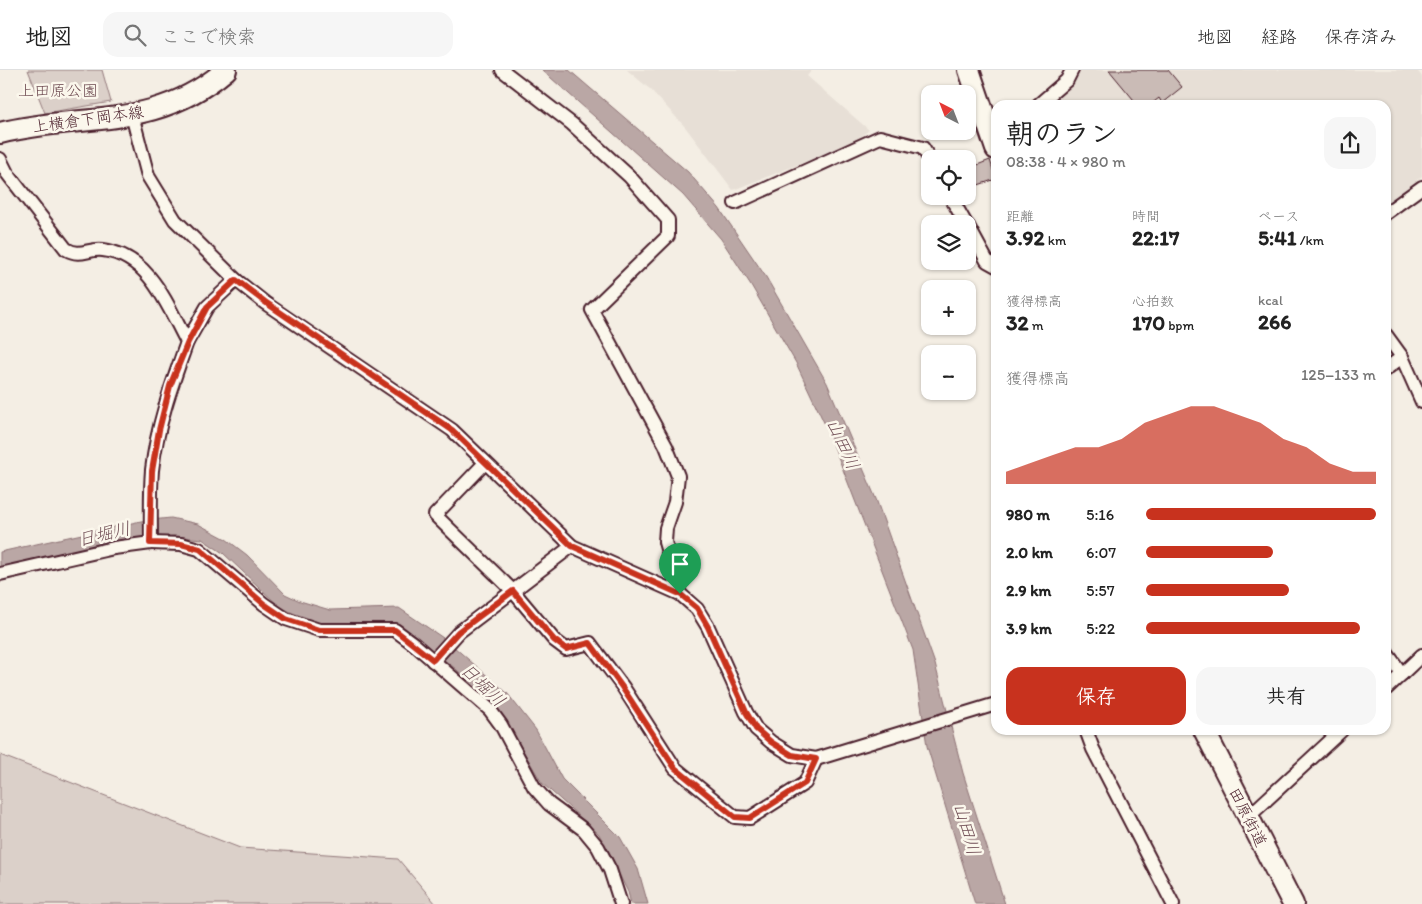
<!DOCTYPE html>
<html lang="ja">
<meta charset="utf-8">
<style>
body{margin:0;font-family:Itim,"Klee One",sans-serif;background:#f6f6f6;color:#222;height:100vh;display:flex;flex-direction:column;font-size:19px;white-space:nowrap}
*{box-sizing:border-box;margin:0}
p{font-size:16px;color:#767676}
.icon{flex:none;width:28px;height:28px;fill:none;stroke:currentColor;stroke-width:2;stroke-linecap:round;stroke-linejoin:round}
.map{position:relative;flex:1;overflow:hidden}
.panel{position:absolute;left:991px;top:30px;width:400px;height:635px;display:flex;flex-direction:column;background:#fff;border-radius:15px;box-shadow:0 1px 4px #0004}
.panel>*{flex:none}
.needle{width:32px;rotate:318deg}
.fabs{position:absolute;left:921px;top:15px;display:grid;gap:10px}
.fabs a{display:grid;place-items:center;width:55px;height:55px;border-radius:10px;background:#fff;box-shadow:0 1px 4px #0004;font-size:25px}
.pin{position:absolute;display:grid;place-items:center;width:42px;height:42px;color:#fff;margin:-51px -21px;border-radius:50% 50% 50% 0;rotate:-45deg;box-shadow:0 0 5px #0007}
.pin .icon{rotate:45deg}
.round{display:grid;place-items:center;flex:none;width:52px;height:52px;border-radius:15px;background:#f6f6f6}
.summary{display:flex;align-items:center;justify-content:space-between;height:85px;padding:0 15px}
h1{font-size:28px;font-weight:700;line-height:38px}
.stats{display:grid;grid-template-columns:repeat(3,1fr);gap:8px;height:85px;padding:5px 15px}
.stats div{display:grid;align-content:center}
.stats b{font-size:21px;font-weight:700}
.stats small{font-size:14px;font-weight:400}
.stats p{font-size:14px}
.chart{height:140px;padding:10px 15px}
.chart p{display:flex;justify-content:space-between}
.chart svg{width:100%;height:90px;margin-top:5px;fill:#c8321e;opacity:.7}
.action{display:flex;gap:10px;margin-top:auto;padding:10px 15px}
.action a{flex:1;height:58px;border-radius:15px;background:#c8321e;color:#fff;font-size:20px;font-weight:700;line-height:58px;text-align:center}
.action a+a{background:#f6f6f6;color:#222}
ul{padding:0 15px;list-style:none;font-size:16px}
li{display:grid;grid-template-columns:80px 60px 1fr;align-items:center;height:38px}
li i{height:12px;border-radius:6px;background:#c8321e}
header{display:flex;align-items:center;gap:30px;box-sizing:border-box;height:70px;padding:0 25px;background:#fff;border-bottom:1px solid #e0e0e0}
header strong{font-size:24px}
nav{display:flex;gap:28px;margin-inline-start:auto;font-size:18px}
.search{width:350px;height:45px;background:#f6f6f6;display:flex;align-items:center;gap:12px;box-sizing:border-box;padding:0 18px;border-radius:15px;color:#767676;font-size:19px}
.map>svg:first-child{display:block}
.built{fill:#e7dfd6}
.green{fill:#dbd0c9;stroke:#92787a}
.water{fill:#baa7a5;stroke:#8d7174}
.building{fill:#cabbb6;stroke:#4a1f2b}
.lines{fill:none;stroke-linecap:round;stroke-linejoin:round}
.minor-casing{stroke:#4a1f2b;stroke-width:16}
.primary-casing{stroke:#4a1f2b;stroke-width:24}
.minor{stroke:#fbf7ec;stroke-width:12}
.primary{stroke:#fbf7ec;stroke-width:20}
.route-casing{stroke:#fff;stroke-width:10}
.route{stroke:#c8321e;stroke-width:6}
.labels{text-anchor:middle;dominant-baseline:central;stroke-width:5;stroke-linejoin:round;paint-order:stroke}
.park-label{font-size:16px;fill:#6e4b52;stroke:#fbf7ec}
.street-label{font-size:16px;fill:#4a1f2b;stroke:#fbf7ec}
.water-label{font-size:18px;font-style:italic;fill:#714f56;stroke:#fbf7ec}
</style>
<header>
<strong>地図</strong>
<div class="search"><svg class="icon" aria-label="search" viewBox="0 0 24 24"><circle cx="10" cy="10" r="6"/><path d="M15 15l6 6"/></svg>ここで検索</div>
<nav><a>地図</a><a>経路</a><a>保存済み</a></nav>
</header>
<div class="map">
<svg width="1422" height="834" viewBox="0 0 1422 834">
<rect width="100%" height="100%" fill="#f4eee4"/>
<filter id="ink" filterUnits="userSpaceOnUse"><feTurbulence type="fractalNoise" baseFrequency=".02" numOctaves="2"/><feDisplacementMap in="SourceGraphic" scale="10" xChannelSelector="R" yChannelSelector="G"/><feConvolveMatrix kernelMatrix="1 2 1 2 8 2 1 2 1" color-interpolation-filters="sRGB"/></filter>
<g filter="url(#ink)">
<g class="built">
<polygon points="627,0 812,0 807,6 869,60 851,74 733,120 686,58 651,20"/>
<polygon points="1078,0 1417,0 1422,7 1422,106 1386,134 1386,35 1042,35"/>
</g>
<g class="green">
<polygon points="28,0 102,0 111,32 45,43"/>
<polygon points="0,685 240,778 398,789 436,834 0,834"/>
</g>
<g class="water">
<polygon points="542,0 569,0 688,102 719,138 766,207 827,313 876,429 935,594 963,703 1005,834 975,834 927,676 913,580 828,361 796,293 751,215 721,169 683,125"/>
<polygon points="171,448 198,454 226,469 247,485 285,524 300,531 330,540 399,538 446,570 507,623 536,660 562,709 620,767 638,799 648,834 631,834 628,822 599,764 542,713 501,643 456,599 414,567 338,559 310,552 279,536 223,483 202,469 174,466 123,471 0,498 0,482 141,451"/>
</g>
<g class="building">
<polygon points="1109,0 1168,0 1182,17 1162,33 1159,28 1150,35 1138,35"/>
<polygon points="990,90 996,109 978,115 972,97"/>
</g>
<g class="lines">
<g class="minor-casing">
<g id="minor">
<polyline points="502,0 572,54 629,106 668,150 668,166 592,240 666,376 678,406 675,432 666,458 665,472 680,524"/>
<polyline points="1038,35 1067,10 1072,0"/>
<polyline points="132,45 148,106 175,150 236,210 265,233 452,360 572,476 680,524 697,539 708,557 746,642 756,659 771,672 792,685 816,689 996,634"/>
<path d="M0,89l7,14 59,76c15,9 22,-1 37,1 47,6 64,55 84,92 -15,42 -30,83 -35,128 -2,24 -1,49 -1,73l-37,5 -114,26"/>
<polyline points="950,126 966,154"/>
<polyline points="735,133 880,67 923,78 930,90"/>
<polyline points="1386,143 1422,117"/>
<polyline points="968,156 987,191 996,196"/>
<polyline points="1386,265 1402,287 1422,332"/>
<polyline points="187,272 207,237 236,210"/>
<polyline points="1386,299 1402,287"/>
<polyline points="485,393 435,445 513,521 554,570 566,579 590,573 623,617 675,698 735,747 750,748 805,713 816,689"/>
<polyline points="151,473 181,474 199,479 264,534 286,549 319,560 395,560 414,574 490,640 501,655 534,717 549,734 584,760 598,777 610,800 621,834"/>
<polyline points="1386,582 1402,604"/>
<polyline points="433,591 459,562 572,476"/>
<polyline points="1386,619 1422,585"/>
<polyline points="1086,660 1093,679 1173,834"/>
<polyline points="1248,747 1342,660"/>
</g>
</g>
<g class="primary-casing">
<g id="primary">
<polyline points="969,0 996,79"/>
<path d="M0,63c84,-21 153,-1 226,-63"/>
<polyline points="1204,660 1293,834"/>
</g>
</g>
<use href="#minor" class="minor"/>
<use href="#primary" class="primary"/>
</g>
</g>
<g class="lines" filter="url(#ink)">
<g class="route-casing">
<polygon id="route" points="236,210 265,232 452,360 572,476 680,524 697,538 708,557 746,642 756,659 771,672 792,685 816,689 805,713 750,748 735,747 675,698 622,617 590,573 566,579 554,570 513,521 458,562 433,590 395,560 319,560 286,549 264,534 200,479 181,474 150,473 152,401 159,360 170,316 188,272 207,237"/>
</g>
<use href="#route" class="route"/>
</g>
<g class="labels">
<g class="park-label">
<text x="58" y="20">上田原公園</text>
</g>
<g class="street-label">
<text transform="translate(88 49) rotate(-8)">上横倉下岡本線</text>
<text transform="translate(1248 747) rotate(63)">田原街道</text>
</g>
<g class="water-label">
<text transform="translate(843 374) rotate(65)">山田川</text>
<text transform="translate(104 464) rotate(-13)">日堀川</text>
<text transform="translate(483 615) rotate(44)">日堀川</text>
<text transform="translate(967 759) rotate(74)">山田川</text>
</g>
</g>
</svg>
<div class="fabs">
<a><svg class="needle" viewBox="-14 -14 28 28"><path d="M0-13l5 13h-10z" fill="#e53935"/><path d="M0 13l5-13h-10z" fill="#767676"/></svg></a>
<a><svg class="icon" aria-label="locate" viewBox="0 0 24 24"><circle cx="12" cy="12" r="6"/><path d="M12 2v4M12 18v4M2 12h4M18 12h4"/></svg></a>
<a><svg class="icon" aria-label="layers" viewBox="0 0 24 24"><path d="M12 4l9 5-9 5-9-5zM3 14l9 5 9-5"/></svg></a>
<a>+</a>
<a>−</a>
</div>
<div class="pin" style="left:680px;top:524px;background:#1e9e55"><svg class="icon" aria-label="arrive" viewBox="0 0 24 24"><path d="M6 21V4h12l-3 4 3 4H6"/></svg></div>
<section class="panel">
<div class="summary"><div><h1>朝のラン</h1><p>08:38 · 4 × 980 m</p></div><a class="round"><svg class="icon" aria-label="share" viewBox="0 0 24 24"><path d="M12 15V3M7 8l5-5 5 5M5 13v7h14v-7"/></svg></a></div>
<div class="stats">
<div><p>距離</p><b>3.92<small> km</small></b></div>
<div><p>時間</p><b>22:17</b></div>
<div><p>ペース</p><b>5:41<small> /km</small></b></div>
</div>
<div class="stats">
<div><p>獲得標高</p><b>32<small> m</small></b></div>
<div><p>心拍数</p><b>170<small> bpm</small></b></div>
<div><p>kcal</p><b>266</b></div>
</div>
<div class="chart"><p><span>獲得標高</span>125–133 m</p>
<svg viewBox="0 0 160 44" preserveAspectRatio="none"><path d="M0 44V38L10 34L20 30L30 26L40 26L50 22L60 14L70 10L80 6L90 6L100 10L110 14L120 22L130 26L140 34L150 38L160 38V44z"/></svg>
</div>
<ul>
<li><b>980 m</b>5:16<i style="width:100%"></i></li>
<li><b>2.0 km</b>6:07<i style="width:55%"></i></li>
<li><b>2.9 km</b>5:57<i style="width:62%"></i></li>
<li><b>3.9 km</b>5:22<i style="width:93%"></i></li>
</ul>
<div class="action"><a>保存</a><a>共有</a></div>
</section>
</div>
